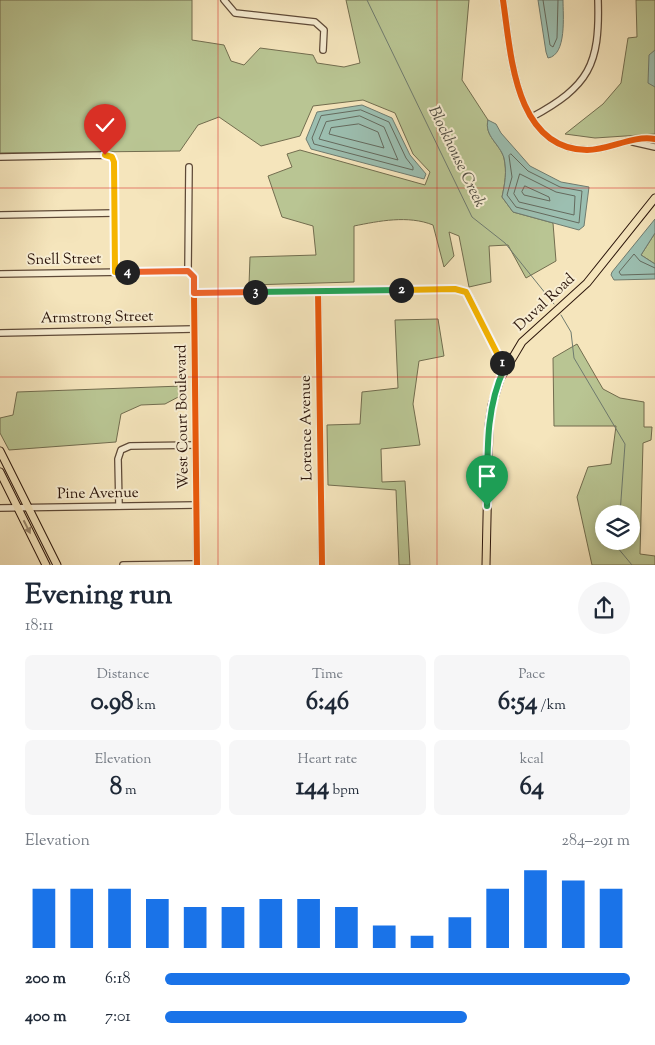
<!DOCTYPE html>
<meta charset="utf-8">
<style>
body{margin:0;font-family:"Sorts Mill Goudy",serif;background:#f6f6f7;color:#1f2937;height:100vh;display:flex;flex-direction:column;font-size:19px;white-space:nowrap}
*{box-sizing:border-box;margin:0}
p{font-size:16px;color:#747a83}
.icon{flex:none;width:28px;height:28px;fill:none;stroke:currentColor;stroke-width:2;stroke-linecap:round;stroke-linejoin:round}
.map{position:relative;height:565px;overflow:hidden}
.panel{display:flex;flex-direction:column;background:#fff;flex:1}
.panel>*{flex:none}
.fabs{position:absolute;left:595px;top:505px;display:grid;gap:10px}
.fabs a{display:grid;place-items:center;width:45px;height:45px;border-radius:50%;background:#fff;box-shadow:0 2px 8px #0003;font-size:25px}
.pin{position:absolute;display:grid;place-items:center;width:42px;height:42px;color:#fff;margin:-51px -21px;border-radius:50% 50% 50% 0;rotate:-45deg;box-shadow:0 0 5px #0007}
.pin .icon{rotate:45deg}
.km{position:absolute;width:25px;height:25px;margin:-12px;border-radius:50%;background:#222;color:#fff;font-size:14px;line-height:25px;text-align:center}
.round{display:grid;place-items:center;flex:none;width:52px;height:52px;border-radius:26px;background:#f6f6f7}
.headline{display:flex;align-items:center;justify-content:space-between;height:85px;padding:0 25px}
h1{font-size:28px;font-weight:800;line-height:38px}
.figures{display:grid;grid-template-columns:repeat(3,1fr);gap:8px;height:85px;padding:5px 25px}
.figures div{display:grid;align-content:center;border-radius:8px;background:#f6f6f7;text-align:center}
.figures b{font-size:25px;font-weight:800}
.figures small{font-size:14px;font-weight:400}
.figures p{font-size:14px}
.chart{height:140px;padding:10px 25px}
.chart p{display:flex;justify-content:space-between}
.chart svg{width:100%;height:90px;margin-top:5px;stroke:#1a73e8;stroke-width:6}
ul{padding:0 25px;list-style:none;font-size:16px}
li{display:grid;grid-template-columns:80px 60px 1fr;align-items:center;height:38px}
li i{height:12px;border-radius:6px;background:#1a73e8}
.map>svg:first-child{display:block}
.green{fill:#b9c593;stroke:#726d4f;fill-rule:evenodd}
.water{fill:#9cbfb1;stroke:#6f7b6f}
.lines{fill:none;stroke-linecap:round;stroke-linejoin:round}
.shore{stroke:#646a5e;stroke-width:1}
.stream{stroke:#6f7b6f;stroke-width:1}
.minor-casing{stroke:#5e4937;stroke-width:8}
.major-casing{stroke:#2b150b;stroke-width:9}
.minor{stroke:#f8eed3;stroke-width:5.5}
.major{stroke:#f5e5bc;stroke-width:7}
.cycleway-casing{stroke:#f8eed3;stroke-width:9}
.cycleway{stroke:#e8590c;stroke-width:6}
.oneway{fill:#9a876c}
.split-1-casing{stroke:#fff;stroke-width:10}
.split-2-casing{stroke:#fff;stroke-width:10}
.split-3-casing{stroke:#fff;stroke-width:10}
.split-4-casing{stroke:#fff;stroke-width:10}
.split-5-casing{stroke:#fff;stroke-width:10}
.split-1{stroke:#22a559;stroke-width:6}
.split-2{stroke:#f5b400;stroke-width:6}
.split-3{stroke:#22a559;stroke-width:6}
.split-4{stroke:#f0652b;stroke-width:6}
.split-5{stroke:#f5b400;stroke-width:6}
.grid{fill:none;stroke:#d62828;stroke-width:1;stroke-opacity:0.55}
.labels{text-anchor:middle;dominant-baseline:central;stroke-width:4;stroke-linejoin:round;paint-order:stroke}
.street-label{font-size:15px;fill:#2b150b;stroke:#f8eed3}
.water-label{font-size:16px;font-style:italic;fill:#535045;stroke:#f8eed3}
</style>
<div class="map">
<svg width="655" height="565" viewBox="0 0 655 565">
<rect width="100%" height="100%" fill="#f5e5bc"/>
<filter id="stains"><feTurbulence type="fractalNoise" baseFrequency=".004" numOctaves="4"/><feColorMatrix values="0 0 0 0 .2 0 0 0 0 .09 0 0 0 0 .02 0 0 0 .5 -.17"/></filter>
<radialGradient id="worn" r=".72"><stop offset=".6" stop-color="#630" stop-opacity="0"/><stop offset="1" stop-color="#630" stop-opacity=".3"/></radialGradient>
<g class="green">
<path d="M0,0h192v40l32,5 7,16 13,4 16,-17 53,7 4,8 27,4 16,-4 -14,-63h123l-7,80 26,40c-4,16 12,24 16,38 3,14 1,25 -2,39l11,15 40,11 3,38 -30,17 -18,-33 -19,1 2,36 -22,5 -10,-51 -10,-4 5,24 -10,11 -11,-42c-25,-10 -54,-4 -79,1v56l-105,3 1,-28 66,-2 -3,-29 -31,-9 -14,-41 24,-9 -5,-13 13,-4 125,35 5,-13 -17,-18 -18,-41 -32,-13 -50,6 -13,30 -39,10 -42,-29 -21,8 -18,26 -180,2z"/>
<polygon points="636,0 655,0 655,134 595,138 565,134 603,104 621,83 628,38 637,37"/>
<polygon points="655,233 655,264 641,255"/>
<polygon points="438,319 444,356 419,361 413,404 420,445 381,449 382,482 405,481 410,565 399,565 396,490 328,485 327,425 360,424 362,392 398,388 395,320"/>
<path d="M577,344l26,45 17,9 24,4v25h8l-1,13 -8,3 -3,111 15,2v9h-63l-15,-68 11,-30 23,-3 5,-38h-62l-1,-68zM604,514h27v27h-27z"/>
<polygon points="182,386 182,395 165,404 141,405 121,414 116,442 9,450 0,433 0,418 13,415 17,392"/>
</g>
<g class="water">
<path d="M538,0h25c0,15 4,55 -15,58l-2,-6z"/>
<polygon points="655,50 655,87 648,83 649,55"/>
<polygon points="362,105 392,118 410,155 426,174 424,179 311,149 306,139 317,112"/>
<path d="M488,120l8,4 5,9 29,33 31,16 28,5 -5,39 -5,4 -66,-18 -11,-15c3,-14 5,-25 2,-39 -4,-14 -20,-22 -16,-38z"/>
<polygon points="655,219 655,233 641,255 655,264 655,279 614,280 611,275 612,272"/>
</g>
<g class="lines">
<g class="shore">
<polyline points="543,0 550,45 553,47 557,38 558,0"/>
<polygon points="361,110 389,122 406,158 413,167 413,170 314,144 312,138 321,116"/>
<polygon points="360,116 384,127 398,160 319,139 326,122"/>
<polygon points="359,124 378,132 384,148 329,134 331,128"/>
<polygon points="511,154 528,171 560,187 582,191 579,223 516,207 507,195 512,177 509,156"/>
<polygon points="520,174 556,192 575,196 574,215 519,202 514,194"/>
<polygon points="525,186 549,197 550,201 524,195 522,192"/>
<polyline points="655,268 640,261 634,254 619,272 621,275 655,274"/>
</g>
<g class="stream">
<polyline points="367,0 472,217 505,243 554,304"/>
<polyline points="561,315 571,332 574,358 625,444 620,514"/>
<polyline points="617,541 617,547 632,565"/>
</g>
<g class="minor-casing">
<g id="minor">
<polyline points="224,0 235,13 315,22 324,30 323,50"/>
<path d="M503,0c8,53 11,149 84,150 23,0 45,-15 68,-11"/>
<path d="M532,117c57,-31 68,-52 66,-117"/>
<polyline points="633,142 655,147"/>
<polyline points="0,157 105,155 111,157 114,162 115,272"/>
<polyline points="0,215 115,213"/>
<polyline points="188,271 194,277 194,293 197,565"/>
<polyline points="188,271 189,167"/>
<polyline points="0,274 188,271"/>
<polyline points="318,291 322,565"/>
<polyline points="194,293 460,289 470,297 505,369"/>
<polyline points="0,333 194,329"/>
<polyline points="119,506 118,459 121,450 130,446 196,445"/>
<polyline points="0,508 196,505"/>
<polyline points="123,565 197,564"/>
</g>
</g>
<g class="major-casing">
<g id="major">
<polyline points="0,451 57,565"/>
<polyline points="0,472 46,565"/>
<polyline points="486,565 489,425 492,405 500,379 522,342 587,283 655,198"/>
</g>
</g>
<use href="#minor" class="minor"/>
<use href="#major" class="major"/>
<g class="cycleway-casing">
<g id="cycleway">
<path d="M503,0c8,53 11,149 84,150 23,0 45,-15 68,-11"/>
<polyline points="188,271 194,277 194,293 197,565"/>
<polyline points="318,291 322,565"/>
<polyline points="194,293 460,289 470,297 505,369"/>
</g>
</g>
<use href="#cycleway" class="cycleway"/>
</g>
<defs><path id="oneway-solid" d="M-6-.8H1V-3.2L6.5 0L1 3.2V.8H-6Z" transform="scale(1.25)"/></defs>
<use class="oneway" href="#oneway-solid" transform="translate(27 527) rotate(63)"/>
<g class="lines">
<g class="split-1-casing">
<path id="split-1" d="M487,506c1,-47 -3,-94 17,-137l-2,-6"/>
</g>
<g class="split-2-casing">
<polyline id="split-2" points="401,290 455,289 466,292 502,363"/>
</g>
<g class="split-3-casing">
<polyline id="split-3" points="255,292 401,290"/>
</g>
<g class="split-4-casing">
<polyline id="split-4" points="127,272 188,271 194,277 194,293 255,292"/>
</g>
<g class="split-5-casing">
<polyline id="split-5" points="105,155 112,157 114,162 115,272 127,272"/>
</g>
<use href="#split-1" class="split-1"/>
<use href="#split-2" class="split-2"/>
<use href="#split-3" class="split-3"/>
<use href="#split-4" class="split-4"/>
<use href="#split-5" class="split-5"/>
</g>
<path class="grid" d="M218,0v565M437,0v565M0,188h655M0,377h655"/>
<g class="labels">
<g class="street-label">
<text transform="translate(64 260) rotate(-1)">Snell Street</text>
<text transform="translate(545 303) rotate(-43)">Duval Road</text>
<text transform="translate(97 318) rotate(-1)">Armstrong Street</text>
<text transform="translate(183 417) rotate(-91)">West Court Boulevard</text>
<text transform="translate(307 428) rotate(-91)">Lorence Avenue</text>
<text transform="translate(98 494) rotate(-1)">Pine Avenue</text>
</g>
<g class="water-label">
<text transform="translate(456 157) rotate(64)">Blockhouse Creek</text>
</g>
</g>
<rect width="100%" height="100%" filter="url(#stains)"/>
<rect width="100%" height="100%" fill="url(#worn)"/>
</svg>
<div class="fabs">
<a><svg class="icon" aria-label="layers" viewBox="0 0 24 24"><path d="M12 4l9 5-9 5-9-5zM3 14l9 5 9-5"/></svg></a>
</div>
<div class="pin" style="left:487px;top:506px;background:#1e9e55"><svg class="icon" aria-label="arrive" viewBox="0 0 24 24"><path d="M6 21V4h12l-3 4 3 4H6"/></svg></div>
<div class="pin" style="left:105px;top:155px;background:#d93025"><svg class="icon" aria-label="check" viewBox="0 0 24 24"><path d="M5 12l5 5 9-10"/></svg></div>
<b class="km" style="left:502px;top:363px">1</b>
<b class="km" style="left:401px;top:290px">2</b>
<b class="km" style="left:255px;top:292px">3</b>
<b class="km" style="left:127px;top:272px">4</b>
</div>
<section class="panel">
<div class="headline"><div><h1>Evening run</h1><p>18:11</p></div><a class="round"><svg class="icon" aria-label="share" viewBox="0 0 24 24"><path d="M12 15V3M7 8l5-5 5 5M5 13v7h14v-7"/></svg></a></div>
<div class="figures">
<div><p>Distance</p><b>0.98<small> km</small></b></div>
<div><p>Time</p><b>6:46</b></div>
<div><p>Pace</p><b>6:54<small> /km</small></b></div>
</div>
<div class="figures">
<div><p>Elevation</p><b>8<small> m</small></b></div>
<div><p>Heart rate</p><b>144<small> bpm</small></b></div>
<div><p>kcal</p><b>64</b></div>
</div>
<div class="chart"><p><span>Elevation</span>284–291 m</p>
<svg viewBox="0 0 160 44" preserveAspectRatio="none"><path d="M5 44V15M15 44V15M25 44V15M35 44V20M45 44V24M55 44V24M65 44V20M75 44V20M85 44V24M95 44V33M105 44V38M115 44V29M125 44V15M135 44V6M145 44V11M155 44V15"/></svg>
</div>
<ul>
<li><b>200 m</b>6:18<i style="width:100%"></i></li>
<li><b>400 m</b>7:01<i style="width:65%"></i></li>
</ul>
</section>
